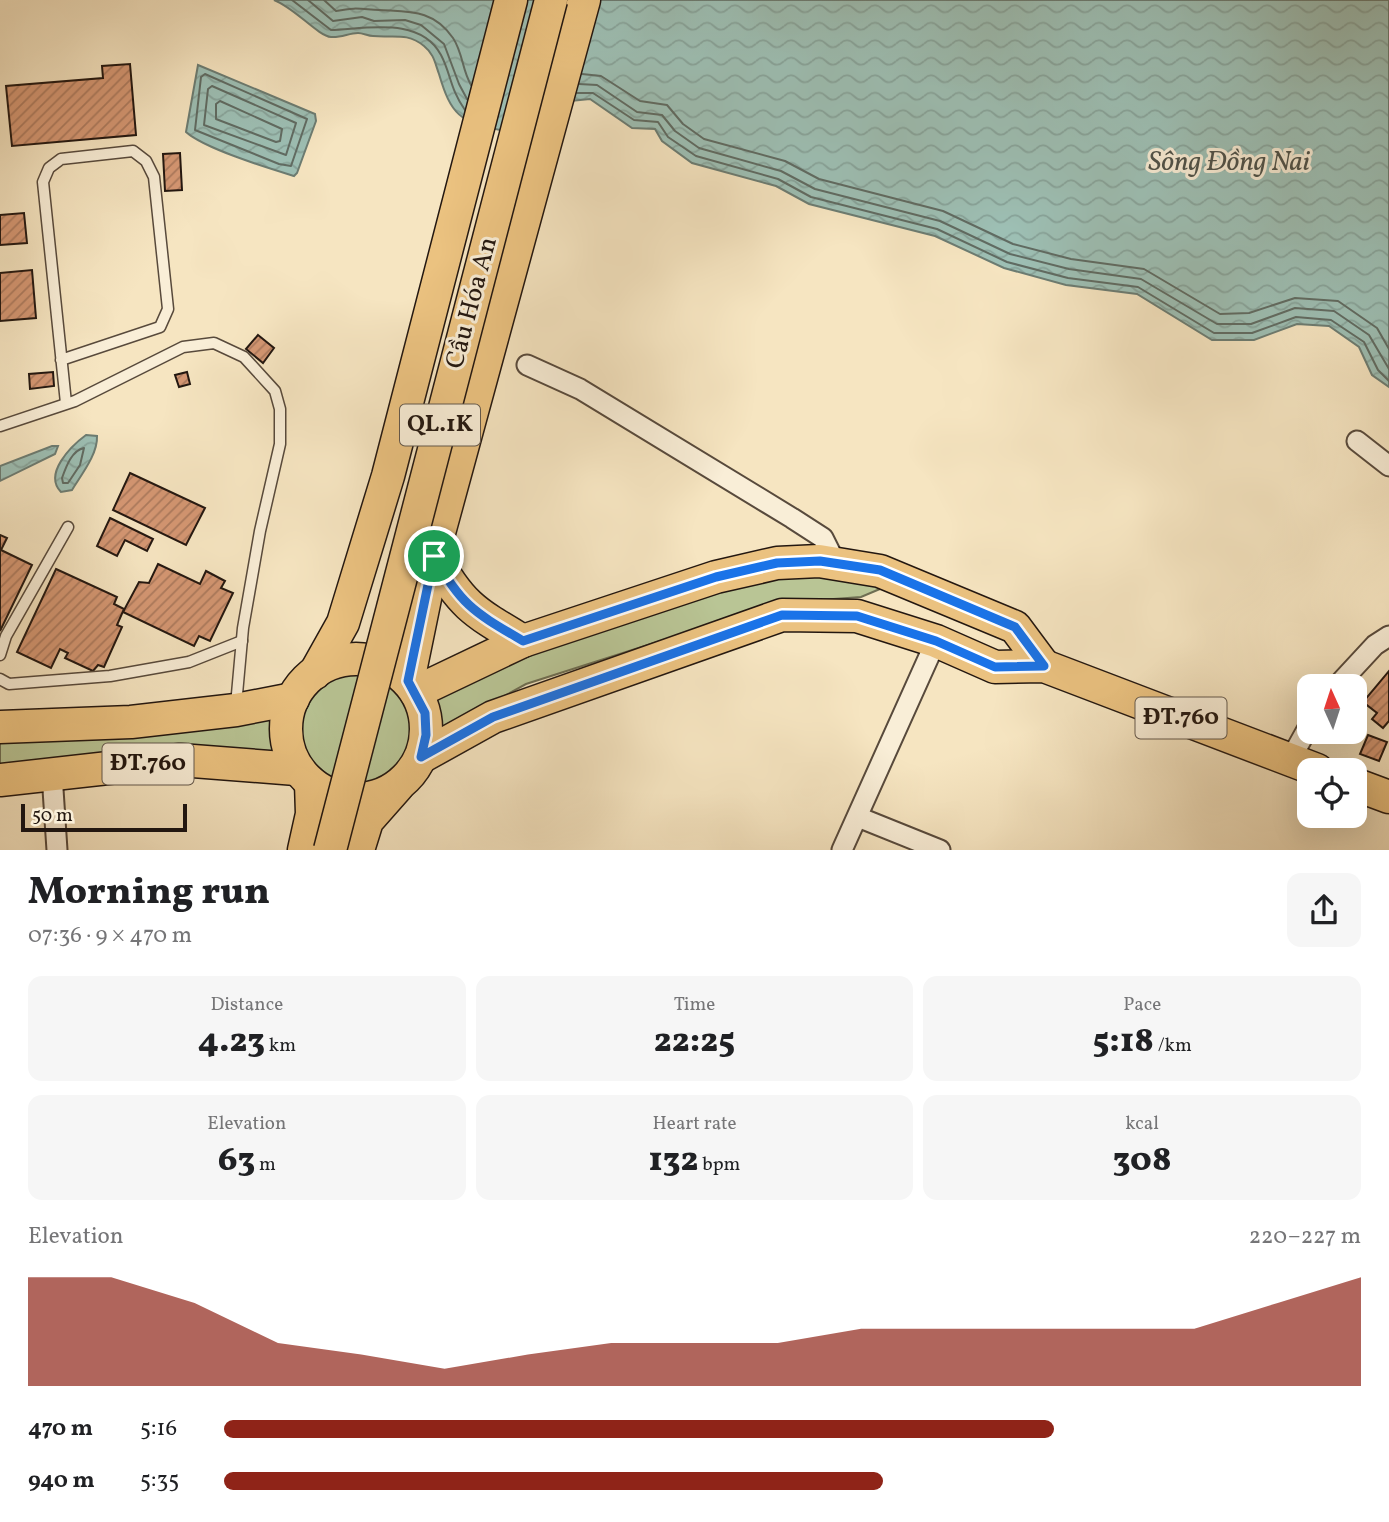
<!DOCTYPE html>
<meta charset="utf-8">
<style>
body{margin:0;font-family:Vollkorn,serif;background:#f6f6f6;color:#202124;height:100vh;display:flex;flex-direction:column;font-size:26px;white-space:nowrap}
*{box-sizing:border-box;margin:0}
p{font-size:23px;color:#757577}
.icon{flex:none;width:38px;height:38px;fill:none;stroke:currentColor;stroke-width:2;stroke-linecap:round;stroke-linejoin:round}
.map{position:relative;height:850px;overflow:hidden}
.sheet{display:flex;flex-direction:column;background:#fff;flex:1}
.sheet>*{flex:none}
.needle{width:46px;rotate:357deg}
.tools{position:absolute;left:1297px;top:674px;display:grid;gap:14px}
.tools a{display:grid;place-items:center;width:70px;height:70px;border-radius:14px;background:#fff;box-shadow:0 7px 28px #0002;font-size:35px}
.scale{position:absolute;left:21px;bottom:18px;width:166px;box-sizing:border-box;padding-left:7px;border:4px solid #231710;border-top:0;font-size:19px;line-height:24px;white-space:nowrap;color:#231710;-webkit-text-stroke:5px #f9eed7;paint-order:stroke}
.pin{position:absolute;display:grid;place-items:center;width:60px;height:60px;color:#fff;margin:-30px;border:4px solid #fff;border-radius:50%;box-shadow:0 2px 7px #0007}
.round{display:grid;place-items:center;flex:none;width:74px;height:74px;border-radius:14px;background:#f6f6f6}
.headline{display:flex;align-items:center;justify-content:space-between;height:119px;padding:0 28px}
h1{font-size:38px;font-weight:800;line-height:52px}
.metrics{display:grid;grid-template-columns:repeat(3,1fr);gap:10px;height:119px;padding:7px 28px}
.metrics div{display:grid;align-content:center;border-radius:14px;background:#f6f6f6;text-align:center}
.metrics b{font-size:35px;font-weight:800}
.metrics small{font-size:19px;font-weight:400}
.metrics p{font-size:19px}
.chart{height:196px;padding:14px 28px}
.chart p{display:flex;justify-content:space-between}
.chart svg{width:100%;height:126px;margin-top:7px;fill:#8f2418;opacity:.7}
ul{padding:0 28px;list-style:none;font-size:23px}
li{display:grid;grid-template-columns:112px 84px 1fr;align-items:center;height:52px}
li i{height:18px;border-radius:9px;background:#8f2418}
.map>svg:first-child{display:block}
.grass{fill:#b9c595;stroke:#6e6e52;stroke-width:2}
.water{fill:url(#water-waves);stroke:#6c7c72;stroke-width:2}
.lines{fill:none;stroke-linecap:round;stroke-linejoin:round}
.shore{stroke:#606b62;stroke-width:2}
.building{fill:url(#building-hatch);stroke:#231710;stroke-width:2}
.service-casing{stroke:#584a3c;stroke-width:13}
.minor-casing{stroke:#584a3c;stroke-width:23}
.primary-casing{stroke:#231710;stroke-width:35}
.service{stroke:#f9eed7;stroke-width:10}
.minor{stroke:#f9eed7;stroke-width:19}
.primary{stroke:#ebc280;stroke-width:32}
.primary-bridge-casing{stroke:#231710;stroke-width:35;stroke-linecap:butt}
.primary-bridge{stroke:#ebc280;stroke-width:32}
.route-casing{stroke:#fff;stroke-width:14}
.route{stroke:#1a73e8;stroke-width:9}
.labels{text-anchor:middle;dominant-baseline:central;stroke-width:6;stroke-linejoin:round;paint-order:stroke}
.shield{fill:#f9eed7;stroke:#63584c;stroke-width:2}
.shield-label{font-size:24px;font-weight:bold;fill:#231710}
.street-label{font-size:26px;fill:#231710;stroke:#f9eed7}
.water-label{font-size:28px;font-style:italic;fill:#4e5249;stroke:#f9eed7}
</style>
<div class="map">
<svg width="1389" height="850" viewBox="0 0 1389 850">
<defs>
<pattern id="water-waves" width="16" height="10" patternUnits="userSpaceOnUse" patternTransform="scale(1.75)"><rect width="16" height="10" fill="#9dbfb4"/><path d="M0 5q4-4 8 0t8 0" fill="none" stroke="#87a39a"/></pattern>
<pattern id="building-hatch" width="6" height="6" patternUnits="userSpaceOnUse" patternTransform="scale(1.75)"><rect width="6" height="6" fill="#d59773"/><path d="M-1 1l2-2M0 6l6-6M5 7l2-2" fill="none" stroke="#ac7a5d"/></pattern>
</defs>
<rect width="100%" height="100%" fill="#f6e5c1"/>
<filter id="stains"><feTurbulence type="fractalNoise" baseFrequency=".00286" numOctaves="4"/><feColorMatrix values="0 0 0 0 .2 0 0 0 0 .09 0 0 0 0 .02 0 0 0 .5 -.17"/></filter>
<radialGradient id="worn" r=".72"><stop offset=".6" stop-color="#630" stop-opacity="0"/><stop offset="1" stop-color="#630" stop-opacity=".3"/></radialGradient>
<g class="grass">
<polygon points="819,573 887,586 861,597 779,603 526,684 439,732 437,710 432,699 529,652 719,589 777,576"/>
<circle cx="356" cy="729" r="57"/>
<polygon points="275,715 273,734 277,754 0,768 0,740"/>
</g>
<g class="water">
<path d="M274,0h1115v387l-17,-12 -13,-28 -30,-21 -32,-2 -43,16h-42l-75,-46 -71,-9 -62,-17 -69,-32 -126,-32 -33,-18 -84,-23 -30,-22 -7,-12 -23,-1 -42,-29 -50,5 -40,26c-40,-8 -49,-15 -61,-56 -4,-11 -5,-20 -15,-28 -17,-14 -31,-8 -51,-10 -5,0 -10,-3 -15,-3 -9,0 -17,5 -27,4 -13,-1 -36,-29 -57,-37z"/>
<path d="M198,65l117,49 1,7 -19,52 -3,3c-26,-8 -89,-27 -108,-44z"/>
<path d="M86,435l11,1c1,18 -16,39 -25,54l-11,2c-18,-18 10,-46 25,-57z"/>
<polygon points="52,446 58,446 55,454 0,481 0,466"/>
</g>
<g class="lines">
<g class="shore">
<path d="M292,0l39,30c35,-1 89,-14 110,25 10,19 9,34 24,55"/>
<polyline points="308,0 333,21 362,17 374,21 405,20 421,25 444,44 459,84 467,99"/>
<path d="M324,0l12,11c20,-4 24,-2 43,-1 30,2 54,-1 74,28 10,15 9,32 18,47"/>
<polygon points="205,74 307,119 291,166 279,164 195,130 201,77"/>
<polyline points="582,74 601,76 640,101 667,105 683,124 704,139 785,161 819,179 943,211 1013,244 1071,259 1144,269 1220,314 1249,313 1295,298 1338,301 1377,328 1389,349"/>
<polyline points="579,84 597,85 637,112 662,115 675,131 699,148 781,171 815,189 940,221 1010,254 1069,269 1141,279 1217,324 1251,324 1295,308 1334,311 1369,335 1389,369"/>
<polygon points="212,86 296,123 286,155 204,125 208,89"/>
<polyline points="577,93 593,93 634,120 658,122 668,137 696,156 778,179 811,197 937,229 1007,262 1068,278 1138,287 1214,333 1252,333 1296,317 1331,320 1364,342 1378,370 1389,381"/>
<polygon points="220,101 282,129 280,141 276,142 216,119 216,104"/>
<path d="M84,448l-4,17 -12,18h-5l-1,-5c4,-11 10,-28 22,-30z"/>
</g>
</g>
<g class="building">
<polygon points="130,64 136,135 12,146 6,86 103,78 102,66"/>
<polygon points="180,153 182,190 165,191 163,154"/>
<polygon points="24,213 27,243 0,245 0,215"/>
<polygon points="32,270 36,318 0,321 0,273"/>
<polygon points="258,335 274,348 263,363 246,349"/>
<polygon points="53,372 54,386 30,389 29,374"/>
<polygon points="187,372 190,384 179,387 175,375"/>
<polygon points="130,473 205,508 186,545 113,510"/>
<polygon points="110,518 153,539 147,551 125,540 117,556 97,546"/>
<polygon points="0,535 7,538 1,550 32,565 0,631"/>
<polygon points="158,564 200,584 206,571 225,581 221,588 233,593 210,641 199,636 194,646 123,612 139,582 149,583"/>
<polygon points="56,569 117,597 114,604 124,609 117,625 122,627 104,667 98,665 93,671 65,658 68,653 60,649 51,668 17,652"/>
<polygon points="1389,671 1389,721 1383,728 1372,719 1377,713 1363,702"/>
<polygon points="1368,735 1387,742 1379,761 1360,754"/>
</g>
<g class="lines">
<g class="service-casing">
<g id="service">
<polyline points="61,360 160,327 168,309 154,177 146,161 133,151 61,159 49,168 43,182 66,403"/>
<polyline points="0,426 75,401 183,347 214,343 244,357 275,391 280,409 280,444 260,531 243,628 236,705"/>
<polyline points="0,655 6,636 68,527"/>
<polyline points="0,679 9,684 110,676 189,662 242,641"/>
</g>
</g>
<g class="minor-casing">
<g id="minor">
<polyline points="527,365 580,389 792,518 823,538 835,562"/>
<polyline points="1357,441 1389,466"/>
<polyline points="1337,686 1375,645 1389,636"/>
<polyline points="1290,760 1309,726"/>
<polyline points="52,774 57,850"/>
<polyline points="858,817 940,850"/>
<polyline points="842,850 936,641"/>
</g>
</g>
<g class="primary-casing">
<g id="primary">
<path d="M434,556c27,50 42,57 89,85"/>
<circle cx="356" cy="729" r="70"/>
<polyline points="315,673 343,623 388,476 511,0"/>
<polyline points="408,681 437,540 584,0"/>
<polyline points="416,692 523,641 716,577 777,563 819,561 880,571 1015,627 1044,666"/>
<polyline points="0,727 131,722 236,710 293,699"/>
<polyline points="421,757 493,717 782,615 857,616 936,641 995,667 1044,666 1317,770"/>
<polyline points="0,780 180,760 296,769"/>
<polyline points="1354,784 1389,797"/>
<polyline points="304,850 312,814 311,783"/>
<polyline points="358,850 367,821 397,787"/>
</g>
</g>
<use href="#service" class="service"/>
<use href="#minor" class="minor"/>
<use href="#primary" class="primary"/>
<g class="primary-bridge-casing">
<polyline id="primary-bridge" points="330,850 551,0"/>
</g>
<use href="#primary-bridge" class="primary-bridge"/>
</g>
<g class="lines">
<g class="route-casing">
<path id="route" d="M434,556c27,50 42,57 89,85l193,-64 61,-14 43,-2 60,9 135,57 29,39 -49,1 -59,-26 -79,-25 -75,-1 -289,102 -72,40 5,-22 -1,-22 -17,-32z"/>
</g>
<use href="#route" class="route"/>
</g>
<g class="labels">
<g class="shield">
<rect x="400" y="404.5" width="80" height="41" rx="5"/>
<rect x="1135.5" y="697.5" width="91" height="41" rx="5"/>
<rect x="102.5" y="743.5" width="91" height="41" rx="5"/>
</g>
<g class="shield-label">
<text x="440" y="425">QL.1K</text>
<text x="1181" y="718">ĐT.760</text>
<text x="148" y="764">ĐT.760</text>
</g>
<g class="street-label">
<text transform="translate(472 303) rotate(-75)">Cầu Hóa An</text>
</g>
<g class="water-label">
<text x="1229" y="162">Sông Đồng Nai</text>
</g>
</g>
<rect width="100%" height="100%" filter="url(#stains)"/>
<rect width="100%" height="100%" fill="url(#worn)"/>
</svg>
<div class="tools">
<a><svg class="needle" viewBox="-14 -14 28 28"><path d="M0-13l5 13h-10z" fill="#e53935"/><path d="M0 13l5-13h-10z" fill="#757577"/></svg></a>
<a><svg class="icon" aria-label="locate" viewBox="0 0 24 24"><circle cx="12" cy="12" r="6"/><path d="M12 2v4M12 18v4M2 12h4M18 12h4"/></svg></a>
</div>
<div class="scale">50 m</div>
<div class="pin" style="left:434px;top:556px;background:#1e9e55"><svg class="icon" aria-label="arrive" viewBox="0 0 24 24"><path d="M6 21V4h12l-3 4 3 4H6"/></svg></div>
</div>
<section class="sheet">
<div class="headline"><div><h1>Morning run</h1><p>07:36 · 9 × 470 m</p></div><a class="round"><svg class="icon" aria-label="share" viewBox="0 0 24 24"><path d="M12 15V3M7 8l5-5 5 5M5 13v7h14v-7"/></svg></a></div>
<div class="metrics">
<div><p>Distance</p><b>4.23<small> km</small></b></div>
<div><p>Time</p><b>22:25</b></div>
<div><p>Pace</p><b>5:18<small> /km</small></b></div>
</div>
<div class="metrics">
<div><p>Elevation</p><b>63<small> m</small></b></div>
<div><p>Heart rate</p><b>132<small> bpm</small></b></div>
<div><p>kcal</p><b>308</b></div>
</div>
<div class="chart"><p><span>Elevation</span>220–227 m</p>
<svg viewBox="0 0 160 44" preserveAspectRatio="none"><path d="M0 44V6L10 6L20 15L30 29L40 33L50 38L60 33L70 29L80 29L90 29L100 24L110 24L120 24L130 24L140 24L150 15L160 6V44z"/></svg>
</div>
<ul>
<li><b>470 m</b>5:16<i style="width:73%"></i></li>
<li><b>940 m</b>5:35<i style="width:58%"></i></li>
</ul>
</section>
